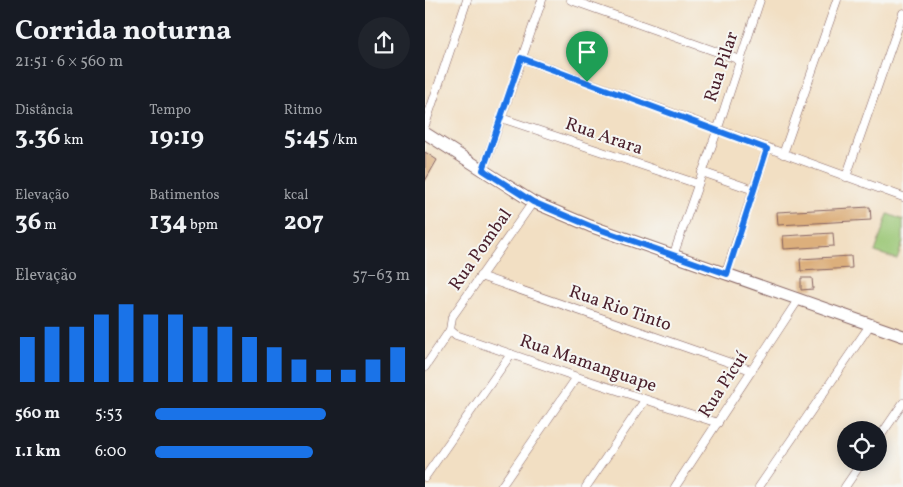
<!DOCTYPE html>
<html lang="pt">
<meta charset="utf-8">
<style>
body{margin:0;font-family:Vollkorn,serif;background:#20242c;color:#f1f3f6;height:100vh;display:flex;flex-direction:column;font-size:19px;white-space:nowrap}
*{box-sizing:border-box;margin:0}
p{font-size:16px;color:#9ea1a6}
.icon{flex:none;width:28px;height:28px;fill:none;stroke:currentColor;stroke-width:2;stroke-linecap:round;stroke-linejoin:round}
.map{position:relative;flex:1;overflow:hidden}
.panel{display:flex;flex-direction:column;background:#171b24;width:425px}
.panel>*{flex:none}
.fabs{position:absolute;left:412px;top:421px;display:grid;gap:10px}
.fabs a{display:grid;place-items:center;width:50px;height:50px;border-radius:50%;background:#171b24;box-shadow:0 2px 12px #0003;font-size:25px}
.pin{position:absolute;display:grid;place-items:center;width:42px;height:42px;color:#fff;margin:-51px -21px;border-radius:50% 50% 50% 0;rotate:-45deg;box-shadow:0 0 5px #0007}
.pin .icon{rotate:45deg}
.round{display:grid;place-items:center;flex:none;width:52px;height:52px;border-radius:26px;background:#20242c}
.headline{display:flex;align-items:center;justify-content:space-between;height:85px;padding:0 15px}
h1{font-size:28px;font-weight:700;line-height:38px}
.metrics{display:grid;grid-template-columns:repeat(3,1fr);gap:8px;height:85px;padding:5px 15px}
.metrics div{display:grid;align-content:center}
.metrics b{font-size:25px;font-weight:700}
.metrics small{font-size:14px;font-weight:400}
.metrics p{font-size:14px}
.chart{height:140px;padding:10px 15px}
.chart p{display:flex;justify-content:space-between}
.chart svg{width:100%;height:90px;margin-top:5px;stroke:#1a73e8;stroke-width:6}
ul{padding:0 15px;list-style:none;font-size:16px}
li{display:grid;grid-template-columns:80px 60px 1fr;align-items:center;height:38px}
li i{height:12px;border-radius:6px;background:#1a73e8}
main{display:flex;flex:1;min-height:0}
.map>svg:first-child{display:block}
.green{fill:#9ac674;stroke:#727250}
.building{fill:#dcaf7c}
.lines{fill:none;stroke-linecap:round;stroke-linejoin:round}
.street-casing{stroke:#856260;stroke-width:9}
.secondary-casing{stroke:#856260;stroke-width:13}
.street{stroke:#fff;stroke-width:8}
.secondary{stroke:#fff;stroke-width:11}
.route-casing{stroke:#fff;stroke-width:10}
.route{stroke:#1a73e8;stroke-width:6}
.labels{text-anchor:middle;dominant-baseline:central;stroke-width:4;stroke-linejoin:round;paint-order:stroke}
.street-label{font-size:18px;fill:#4a1f2b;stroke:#f6f6f2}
</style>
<main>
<section class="panel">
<div class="headline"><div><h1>Corrida noturna</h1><p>21:51 · 6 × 560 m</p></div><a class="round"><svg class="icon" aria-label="share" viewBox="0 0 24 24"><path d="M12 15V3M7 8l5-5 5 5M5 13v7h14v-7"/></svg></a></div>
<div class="metrics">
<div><p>Distância</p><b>3.36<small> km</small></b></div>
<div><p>Tempo</p><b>19:19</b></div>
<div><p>Ritmo</p><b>5:45<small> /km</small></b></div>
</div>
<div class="metrics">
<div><p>Elevação</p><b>36<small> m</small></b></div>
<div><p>Batimentos</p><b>134<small> bpm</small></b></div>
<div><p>kcal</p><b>207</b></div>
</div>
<div class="chart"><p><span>Elevação</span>57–63 m</p>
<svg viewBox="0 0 160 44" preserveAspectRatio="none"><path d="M5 44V22M15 44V17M25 44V17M35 44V11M45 44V6M55 44V11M65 44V11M75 44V17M85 44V17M95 44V22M105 44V27M115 44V33M125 44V38M135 44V38M145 44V33M155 44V27"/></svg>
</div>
<ul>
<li><b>560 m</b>5:53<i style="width:67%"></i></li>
<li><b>1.1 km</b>6:00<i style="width:62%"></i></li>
</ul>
</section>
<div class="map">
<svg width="478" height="487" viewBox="0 0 478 487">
<rect width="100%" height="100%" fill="#f6f6f2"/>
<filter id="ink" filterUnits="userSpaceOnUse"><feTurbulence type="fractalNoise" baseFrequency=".02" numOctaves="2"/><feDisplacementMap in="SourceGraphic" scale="10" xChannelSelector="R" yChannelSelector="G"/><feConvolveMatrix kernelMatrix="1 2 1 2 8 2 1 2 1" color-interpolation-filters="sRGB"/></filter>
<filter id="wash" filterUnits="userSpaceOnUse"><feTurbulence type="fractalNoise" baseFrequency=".0096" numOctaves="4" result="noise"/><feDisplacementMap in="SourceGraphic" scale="20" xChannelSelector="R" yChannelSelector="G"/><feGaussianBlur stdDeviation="1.12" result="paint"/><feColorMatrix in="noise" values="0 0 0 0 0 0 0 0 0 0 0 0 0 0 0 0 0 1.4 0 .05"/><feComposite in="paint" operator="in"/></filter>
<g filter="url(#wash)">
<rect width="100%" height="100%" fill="#f2dfc3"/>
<polygon class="green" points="463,214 478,220 478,242 472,259 450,252"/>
<g id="blocks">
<g class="building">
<polygon points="0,152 12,160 0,181"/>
<polygon points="445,207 446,220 353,225 352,212"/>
<polygon points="408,233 409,246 359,249 358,236"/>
<polygon points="426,256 427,268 376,271 375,259"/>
<polygon points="376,278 387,278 388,289 376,290"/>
</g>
</g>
</g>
<g filter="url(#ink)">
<use href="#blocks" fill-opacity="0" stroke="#856260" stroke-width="1"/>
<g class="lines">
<g class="street-casing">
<g id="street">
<polyline points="146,0 315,60"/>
<polyline points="96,58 478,197"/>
<polyline points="76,118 273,184"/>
<polyline points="0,125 42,0"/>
<polyline points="358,154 412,0"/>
<polyline points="58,170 117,0"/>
<polyline points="277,172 329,190"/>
<polyline points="421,177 478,13"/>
<polyline points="248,256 292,131 335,0"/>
<polyline points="301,273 342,149"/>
<polyline points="55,276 326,370"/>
<polyline points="25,330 31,335 152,377 293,423"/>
<polyline points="0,367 25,330 27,317 108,202"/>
<polyline points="454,438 478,403"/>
<polyline points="0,477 86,354"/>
<polyline points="76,487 152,377"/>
<polyline points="161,487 220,400"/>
<polyline points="250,487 373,300"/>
<polyline points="334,487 445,325"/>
<polyline points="420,487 437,462"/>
</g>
</g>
<g class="secondary-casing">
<polyline id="secondary" points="0,133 108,202 165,226 478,336"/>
</g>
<use href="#street" class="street"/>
<use href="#secondary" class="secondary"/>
</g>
</g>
<g class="lines" filter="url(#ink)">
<g class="route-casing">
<polygon id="route" points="96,58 342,149 302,274 165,226 108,202 58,170"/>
</g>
<use href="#route" class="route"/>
</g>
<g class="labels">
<g class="street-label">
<text transform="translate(297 67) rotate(-72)">Rua Pilar</text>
<text transform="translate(179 137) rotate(19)">Rua Arara</text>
<text transform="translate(56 250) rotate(-55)">Rua Pombal</text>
<text transform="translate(195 309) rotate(19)">Rua Rio Tinto</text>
<text transform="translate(163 364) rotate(19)">Rua Mamanguape</text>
<text transform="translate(299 385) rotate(-57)">Rua Picuí</text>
</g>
</g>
</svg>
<div class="fabs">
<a><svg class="icon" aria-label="locate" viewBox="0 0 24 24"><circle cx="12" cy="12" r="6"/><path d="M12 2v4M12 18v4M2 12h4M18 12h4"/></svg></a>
</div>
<div class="pin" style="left:162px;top:82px;background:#1e9e55"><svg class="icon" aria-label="arrive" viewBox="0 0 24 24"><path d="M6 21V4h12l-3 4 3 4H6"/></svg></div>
</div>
</main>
